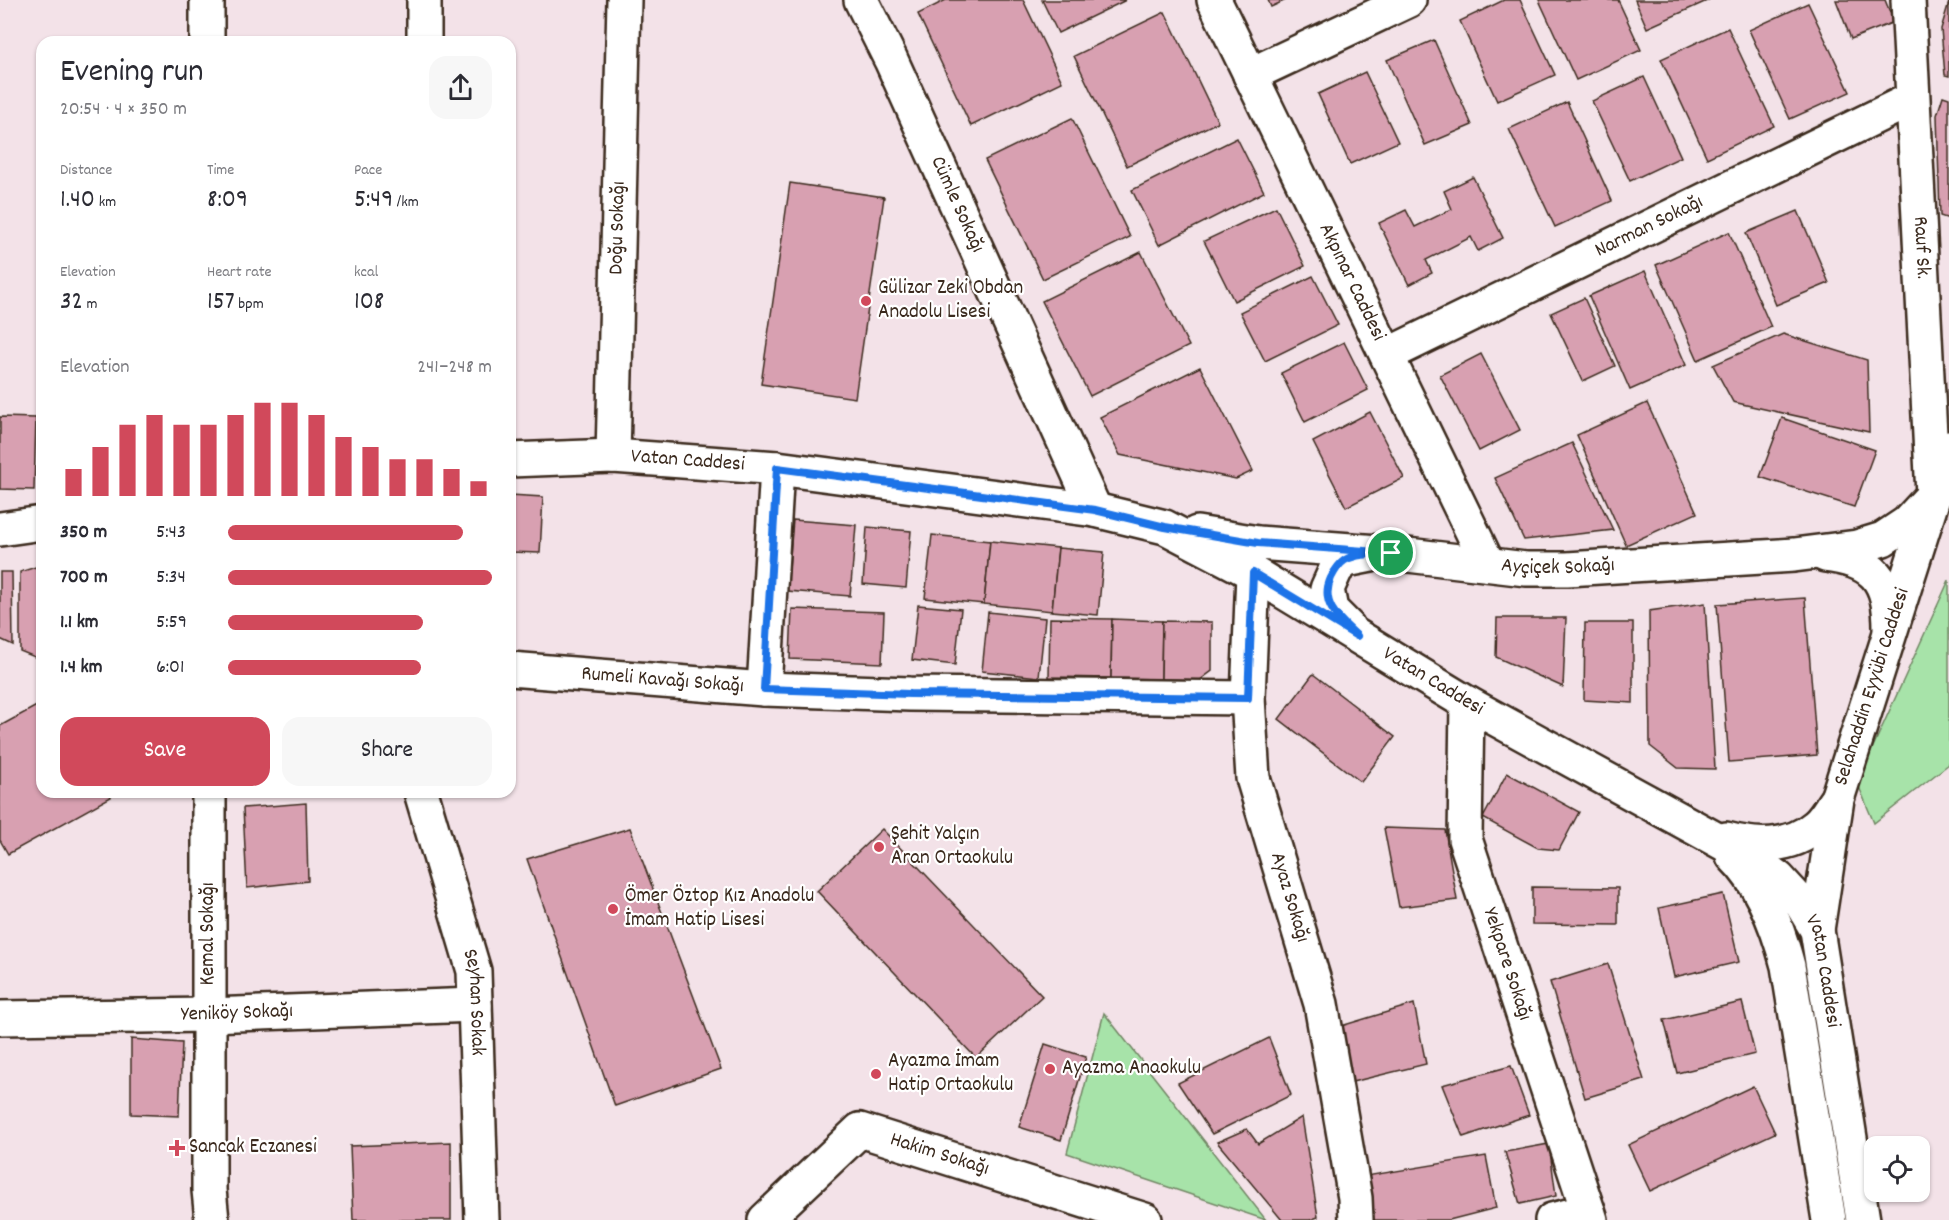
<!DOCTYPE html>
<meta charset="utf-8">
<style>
body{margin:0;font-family:Dekko,sans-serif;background:#f7f7f7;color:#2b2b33;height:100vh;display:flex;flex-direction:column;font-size:22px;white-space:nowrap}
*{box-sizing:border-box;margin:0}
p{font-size:20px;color:#7c7c81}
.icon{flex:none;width:33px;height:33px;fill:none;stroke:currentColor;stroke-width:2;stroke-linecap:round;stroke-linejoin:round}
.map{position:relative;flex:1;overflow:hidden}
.panel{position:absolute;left:36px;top:36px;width:480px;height:762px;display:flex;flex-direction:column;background:#fff;border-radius:18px;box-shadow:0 2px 4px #0004}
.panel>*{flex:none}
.fabs{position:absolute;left:1864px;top:1136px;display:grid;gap:12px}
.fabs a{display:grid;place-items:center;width:66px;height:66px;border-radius:12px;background:#fff;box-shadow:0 2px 4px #0004;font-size:30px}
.pin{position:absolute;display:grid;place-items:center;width:51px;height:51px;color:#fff;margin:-26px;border:3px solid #fff;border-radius:50%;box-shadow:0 2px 6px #0007}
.round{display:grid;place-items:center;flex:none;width:63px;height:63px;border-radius:18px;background:#f7f7f7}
.head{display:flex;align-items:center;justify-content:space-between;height:102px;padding:0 24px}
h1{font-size:33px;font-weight:600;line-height:45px}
.stats{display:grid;grid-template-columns:repeat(3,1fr);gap:9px;height:102px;padding:6px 24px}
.stats div{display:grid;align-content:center}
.stats b{font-size:26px;font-weight:600}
.stats small{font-size:16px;font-weight:400}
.stats p{font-size:16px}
.chart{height:168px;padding:12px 24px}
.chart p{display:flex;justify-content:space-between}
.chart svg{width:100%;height:108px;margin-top:6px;stroke:#d1495b;stroke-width:6}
.button{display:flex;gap:12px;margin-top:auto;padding:12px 24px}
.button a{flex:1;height:69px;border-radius:18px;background:#d1495b;color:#fff;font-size:24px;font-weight:600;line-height:69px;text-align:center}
.button a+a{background:#f7f7f7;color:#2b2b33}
ul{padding:0 24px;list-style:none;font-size:20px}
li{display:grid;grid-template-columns:96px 72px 1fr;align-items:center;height:45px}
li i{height:15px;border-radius:8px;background:#d1495b}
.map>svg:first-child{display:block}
.green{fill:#a7e3a9;stroke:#718664;stroke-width:1.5}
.building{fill:#d8a0b1;stroke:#3b2a1e;stroke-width:1.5}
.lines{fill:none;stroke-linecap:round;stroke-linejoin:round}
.minor-casing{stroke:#3b2a1e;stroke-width:38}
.tertiary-casing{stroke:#3b2a1e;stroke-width:38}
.minor{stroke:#fff;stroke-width:33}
.tertiary{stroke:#fff;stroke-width:33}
.route-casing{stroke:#fff;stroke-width:12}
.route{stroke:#1a73e8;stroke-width:8}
.poi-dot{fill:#d1495b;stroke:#fff;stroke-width:2}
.labels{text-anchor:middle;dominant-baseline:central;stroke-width:4.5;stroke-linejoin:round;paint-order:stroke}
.street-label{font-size:21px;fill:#3b2a1e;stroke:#fff}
.poi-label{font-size:21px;fill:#3b2a1e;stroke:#fff;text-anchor:start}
</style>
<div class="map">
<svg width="1949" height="1220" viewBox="0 0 1949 1220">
<rect width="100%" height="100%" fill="#f3e2e8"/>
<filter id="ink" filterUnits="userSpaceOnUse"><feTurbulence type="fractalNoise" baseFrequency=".0167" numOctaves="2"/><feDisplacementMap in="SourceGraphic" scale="12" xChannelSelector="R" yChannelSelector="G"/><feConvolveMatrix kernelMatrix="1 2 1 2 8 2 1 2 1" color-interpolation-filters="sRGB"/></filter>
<g filter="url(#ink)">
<g class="green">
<polygon points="1949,580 1949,764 1874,823 1857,782"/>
<polygon points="1104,1013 1266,1220 1067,1153"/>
</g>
<g class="building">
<polygon points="946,0 1023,0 1062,82 971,126 918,14"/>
<polygon points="1042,0 1126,0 1058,33"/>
<polygon points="1268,0 1286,0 1271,7"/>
<polygon points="1504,0 1520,0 1555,75 1497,101 1460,21"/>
<polygon points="1539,0 1618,0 1641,50 1576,80"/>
<polygon points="1635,0 1709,0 1647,28"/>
<polygon points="1836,0 1885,0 1894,22 1851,39"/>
<polygon points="1949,2 1949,76 1945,75 1941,29"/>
<polygon points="1808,3 1850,92 1790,119 1749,30"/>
<polygon points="1165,12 1218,122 1127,166 1074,56"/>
<polygon points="1728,28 1774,126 1707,158 1661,59"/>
<polygon points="1434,40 1472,125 1425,145 1387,60"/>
<polygon points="1365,72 1398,142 1350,164 1318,94"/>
<polygon points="1644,77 1681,157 1630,181 1592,101"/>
<polygon points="1943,96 1949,98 1949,219 1940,216 1937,115"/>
<polygon points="1567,102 1612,201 1555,227 1509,129"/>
<polygon points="1072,118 1130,237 1043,279 985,160"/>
<polygon points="1237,138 1264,192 1159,245 1132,190"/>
<polygon points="1473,177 1503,238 1478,251 1471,237 1426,260 1432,273 1409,285 1379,223 1406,210 1415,227 1452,209 1444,191"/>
<polygon points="790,183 884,197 855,398 761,384"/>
<polygon points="1276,207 1305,266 1234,301 1204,241"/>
<polygon points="1798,211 1829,283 1776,305 1746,233"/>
<polygon points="1729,232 1771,327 1698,360 1656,265"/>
<polygon points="1141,252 1189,346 1090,396 1042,301"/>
<polygon points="1645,271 1686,365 1630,390 1589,296"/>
<polygon points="1313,276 1338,325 1265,361 1240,312"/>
<polygon points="1584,298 1615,366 1583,381 1551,313"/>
<polygon points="1783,334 1867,360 1869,432 1733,402 1713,365"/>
<polygon points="1344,342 1368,390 1305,422 1281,373"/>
<polygon points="1481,354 1520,430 1479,451 1440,375"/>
<polygon points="1200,367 1253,471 1236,479 1120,455 1100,417"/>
<polygon points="1647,403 1697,513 1626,545 1577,435"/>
<polygon points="1370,412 1404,478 1346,507 1313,442"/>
<polygon points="0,417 36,418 34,490 0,489"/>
<polygon points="1782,418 1875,450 1854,507 1760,477"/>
<polygon points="1572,443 1613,530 1524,540 1495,478"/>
<polygon points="510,495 543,497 540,553 510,552"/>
<polygon points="793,520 856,525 850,596 787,591"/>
<polygon points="867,527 911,531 906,588 863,584"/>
<polygon points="932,535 990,541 984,604 925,598"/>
<polygon points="990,541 1058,548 1052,611 984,604"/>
<polygon points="1058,548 1104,552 1098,615 1052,611"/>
<polygon points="42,565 42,660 20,651 20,572"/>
<polygon points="0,572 12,572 13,645 0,639"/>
<polygon points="1805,598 1817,755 1729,762 1717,604"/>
<polygon points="1705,603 1715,769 1678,768 1650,746 1649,611"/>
<polygon points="918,605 961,609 955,665 912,660"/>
<polygon points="792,609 884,612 882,663 790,659"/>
<polygon points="988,612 1045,618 1039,677 982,671"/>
<polygon points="1050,618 1112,619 1111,678 1049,677"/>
<polygon points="1497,618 1566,618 1563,687 1496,657"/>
<polygon points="1112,619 1162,621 1161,679 1111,678"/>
<polygon points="1162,621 1212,622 1212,671 1200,680 1161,679"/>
<polygon points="1585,623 1633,623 1633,703 1584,700"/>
<polygon points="1313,674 1395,737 1361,782 1279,719"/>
<polygon points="42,703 42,792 109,792 111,797 8,854 0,840 0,726"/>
<polygon points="1507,773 1579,812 1559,850 1538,848 1483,818"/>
<polygon points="306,803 308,881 247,888 243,808"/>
<polygon points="630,828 721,1069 615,1106 527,859"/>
<polygon points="1384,828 1445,830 1457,900 1399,907"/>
<polygon points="882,829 1042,996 976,1058 817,891"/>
<polygon points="1532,887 1618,888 1618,925 1532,924"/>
<polygon points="1723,894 1739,962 1674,977 1659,908"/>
<polygon points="1608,964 1644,1080 1585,1098 1550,982"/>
<polygon points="1742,1002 1755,1054 1677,1073 1664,1020"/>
<polygon points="1414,1004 1426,1064 1352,1082 1341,1026"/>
<polygon points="1269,1038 1291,1095 1212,1134 1178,1083"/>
<polygon points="131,1039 182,1043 179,1116 131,1114"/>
<polygon points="1045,1044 1086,1057 1061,1140 1019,1127"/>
<polygon points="1511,1066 1529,1115 1463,1137 1442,1085"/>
<polygon points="1753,1086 1775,1133 1650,1191 1628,1145"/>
<polygon points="1302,1117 1318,1217 1310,1220 1282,1220 1217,1142 1247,1129 1258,1144"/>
<polygon points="451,1142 451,1220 353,1220 350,1146"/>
<polygon points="1549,1144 1556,1196 1520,1204 1505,1152"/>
<polygon points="1486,1156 1496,1208 1449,1220 1369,1220 1360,1177"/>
</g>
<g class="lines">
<g class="minor-casing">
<g id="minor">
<path id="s1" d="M861,0l30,60 204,450"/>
<path id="s2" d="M1214,0l274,564"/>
<path id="s3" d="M1908,0l25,495"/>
<polyline points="207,42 207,0"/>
<polyline points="424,42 424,0"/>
<polyline points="1250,75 1409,0"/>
<path id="s4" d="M1387,355l525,-256"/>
<path id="s5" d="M613,456l11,-456"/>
<path id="s6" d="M1253,573l-5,125 5,80 68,226 34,194 1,22"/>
<path id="s7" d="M510,669l254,20 146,5 338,4"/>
<polyline points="764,689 777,468"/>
<path id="s8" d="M1467,703l-2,136 126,381"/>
<polyline points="209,792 209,1190 212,1220"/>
<path id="s9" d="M421,792l53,179 8,249"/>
<path id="s10" d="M0,1018l209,-3 266,-10"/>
<path id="s11" d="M765,1220l95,-90 285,90"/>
<polyline points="1552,1220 1588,1211"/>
</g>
</g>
<g class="tertiary-casing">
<g id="tertiary">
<path id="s12" d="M510,460l103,-4 164,12 318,42 70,17 88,46 214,130 285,156 26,19 23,25 16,27 46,290"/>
<polyline points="0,529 42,523"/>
<path id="s13" d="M1197,533l61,10 133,10 135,16h41l227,-14 63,-8 26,-8 24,-16 26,-28"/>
<path d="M1825,555c49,6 65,24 65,73"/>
<polyline points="1348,627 1331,610 1327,589 1336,569 1346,560 1371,555"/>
<path d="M1726,839c30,8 65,9 90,-13 8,-6 14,-18 20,-26"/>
<path d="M1733,856c29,28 45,72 55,110l41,254"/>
<path id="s14" d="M1817,930l20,-131 112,-351"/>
</g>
</g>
<use href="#minor" class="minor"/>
<use href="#tertiary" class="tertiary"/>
</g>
</g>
<g class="lines" filter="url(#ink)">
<g class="route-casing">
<path id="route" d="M777,468l318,42 70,17 93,16 133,10c-14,1 -33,0 -46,7 -6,4 -11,12 -14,18 -12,26 9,42 26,58l-104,-63 -5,125 -338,-4 -146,-5z"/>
</g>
<use href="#route" class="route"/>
</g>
<g class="poi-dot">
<circle cx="866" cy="301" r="6"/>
<circle cx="879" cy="847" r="6"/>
<circle cx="613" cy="909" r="6"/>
<circle cx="1050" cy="1069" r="6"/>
<circle cx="876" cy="1074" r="6"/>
<path d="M174 1139h6v6h6v6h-6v6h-6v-6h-6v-6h6z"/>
</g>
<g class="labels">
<g class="street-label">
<text stroke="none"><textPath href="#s1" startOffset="226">Cümle Sokağı</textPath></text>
<text stroke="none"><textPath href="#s4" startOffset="292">Narman Sokağı</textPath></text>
<text stroke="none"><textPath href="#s5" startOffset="228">Doğu Sokağı</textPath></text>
<text stroke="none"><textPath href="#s3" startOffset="248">Rauf Sk.</textPath></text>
<text stroke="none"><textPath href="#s2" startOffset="314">Akpınar Caddesi</textPath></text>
<text stroke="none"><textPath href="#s12" startOffset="178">Vatan Caddesi</textPath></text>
<text stroke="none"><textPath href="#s13" startOffset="363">Ayçiçek Sokağı</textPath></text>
<text stroke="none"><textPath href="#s7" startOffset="153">Rumeli Kavağı Sokağı</textPath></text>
<text stroke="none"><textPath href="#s12" startOffset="970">Vatan Caddesi</textPath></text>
<text stroke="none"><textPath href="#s14" startOffset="250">Selahaddin Eyyübi Caddesi</textPath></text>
<text stroke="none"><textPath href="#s6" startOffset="330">Ayaz Sokağı</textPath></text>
<text transform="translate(209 934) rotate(-90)">Kemal Sokağı</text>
<text stroke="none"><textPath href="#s8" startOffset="268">Yekpare Sokağı</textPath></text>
<text stroke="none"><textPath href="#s12" startOffset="1474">Vatan Caddesi</textPath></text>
<text stroke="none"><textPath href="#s9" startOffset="218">Seyhan Sokak</textPath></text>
<text stroke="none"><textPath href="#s10" startOffset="237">Yeniköy Sokağı</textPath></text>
<text stroke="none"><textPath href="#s11" startOffset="214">Hakim Sokağı</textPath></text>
</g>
<g class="poi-label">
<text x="878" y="289">Gülizar Zeki Obdan<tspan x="878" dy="24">Anadolu Lisesi</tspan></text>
<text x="891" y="835">Şehit Yalçın<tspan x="891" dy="24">Aran Ortaokulu</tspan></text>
<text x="625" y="897">Ömer Öztop Kız Anadolu<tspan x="625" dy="24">İmam Hatip Lisesi</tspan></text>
<text x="888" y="1062">Ayazma İmam<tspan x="888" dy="24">Hatip Ortaokulu</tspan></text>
<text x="1062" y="1069">Ayazma Anaokulu</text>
<text x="189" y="1148">Sancak Eczanesi</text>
</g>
</g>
</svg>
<div class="fabs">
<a><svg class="icon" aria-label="locate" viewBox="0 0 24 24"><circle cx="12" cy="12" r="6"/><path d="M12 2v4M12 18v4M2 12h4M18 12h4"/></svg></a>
</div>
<div class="pin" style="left:1391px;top:553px;background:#1e9e55"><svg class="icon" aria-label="arrive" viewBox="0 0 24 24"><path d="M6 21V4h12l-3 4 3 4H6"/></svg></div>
<section class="panel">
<div class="head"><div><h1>Evening run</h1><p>20:54 · 4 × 350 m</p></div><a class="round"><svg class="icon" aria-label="share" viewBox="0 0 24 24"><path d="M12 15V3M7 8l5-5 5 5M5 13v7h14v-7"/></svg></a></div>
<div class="stats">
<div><p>Distance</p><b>1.40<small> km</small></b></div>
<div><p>Time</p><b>8:09</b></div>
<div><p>Pace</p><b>5:49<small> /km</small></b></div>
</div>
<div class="stats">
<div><p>Elevation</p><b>32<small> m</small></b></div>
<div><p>Heart rate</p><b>157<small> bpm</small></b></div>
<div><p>kcal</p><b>108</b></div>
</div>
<div class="chart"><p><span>Elevation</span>241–248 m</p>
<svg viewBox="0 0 160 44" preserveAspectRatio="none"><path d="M5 44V33M15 44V24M25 44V15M35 44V11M45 44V15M55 44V15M65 44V11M75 44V6M85 44V6M95 44V11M105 44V20M115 44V24M125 44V29M135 44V29M145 44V33M155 44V38"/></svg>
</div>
<ul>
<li><b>350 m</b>5:43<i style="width:89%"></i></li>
<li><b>700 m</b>5:34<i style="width:100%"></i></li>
<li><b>1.1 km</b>5:59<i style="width:74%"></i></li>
<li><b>1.4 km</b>6:01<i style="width:73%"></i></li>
</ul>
<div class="button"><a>Save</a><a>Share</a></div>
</section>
</div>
